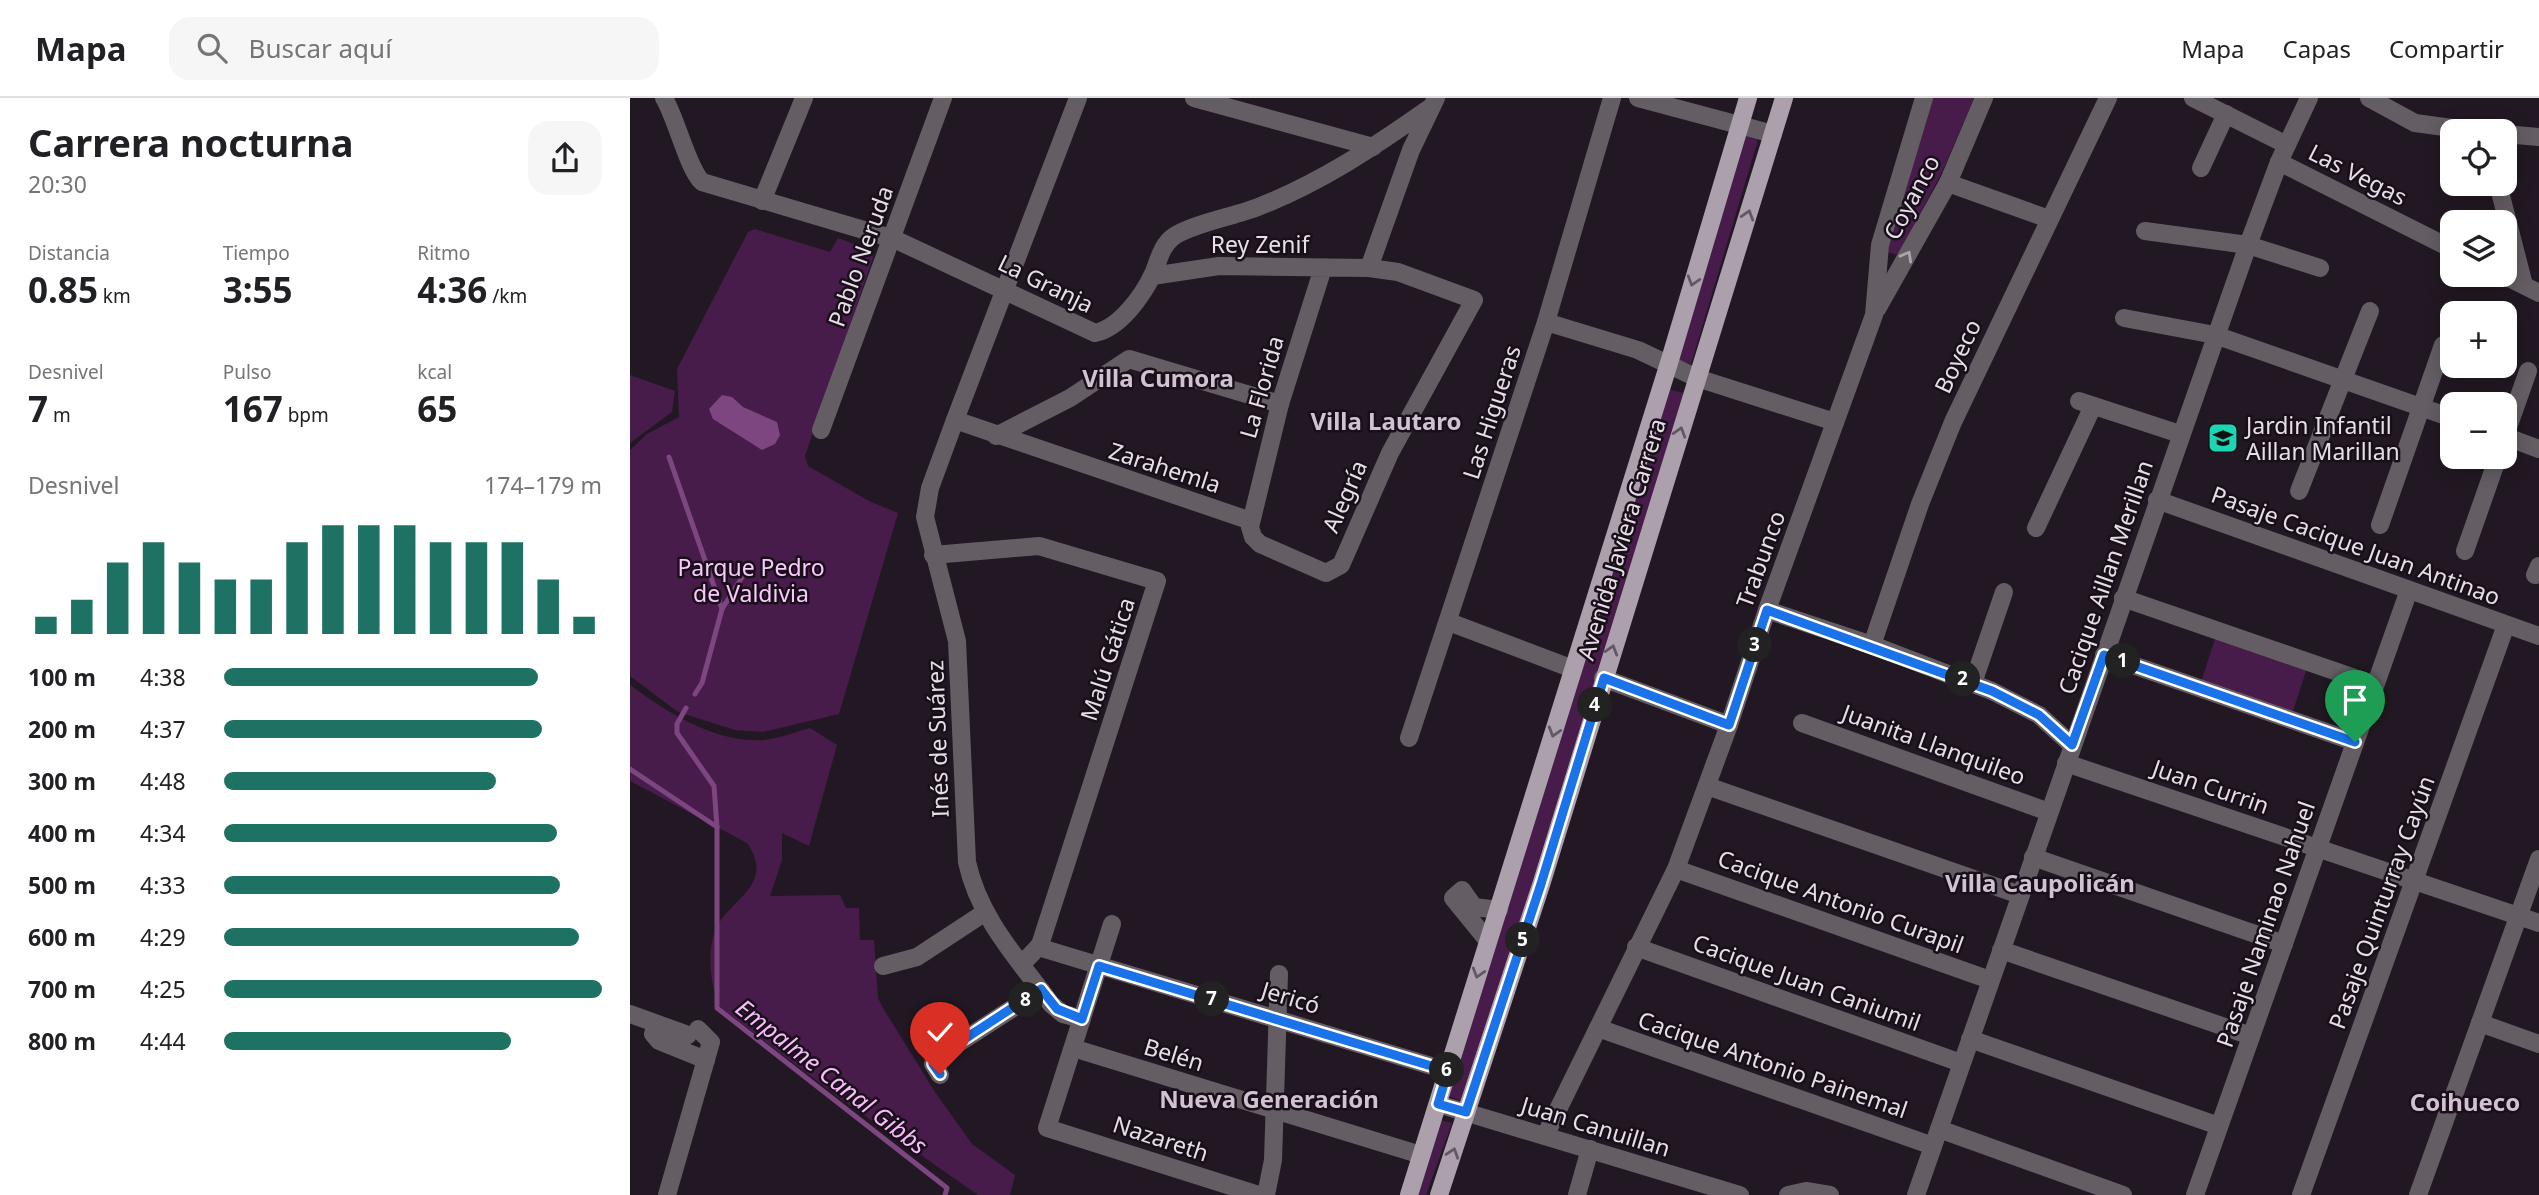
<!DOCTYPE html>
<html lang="es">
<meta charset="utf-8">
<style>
body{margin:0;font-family:"Noto Sans",sans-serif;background:#f6f6f6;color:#202124;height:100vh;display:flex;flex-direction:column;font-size:26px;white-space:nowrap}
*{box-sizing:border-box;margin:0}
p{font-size:23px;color:#757577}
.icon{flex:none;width:38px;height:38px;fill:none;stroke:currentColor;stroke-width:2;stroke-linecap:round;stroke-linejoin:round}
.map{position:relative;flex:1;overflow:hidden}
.drawer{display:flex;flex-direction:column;background:#fff;width:630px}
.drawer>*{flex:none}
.fabs{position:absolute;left:1810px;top:21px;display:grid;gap:14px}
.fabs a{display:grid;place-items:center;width:77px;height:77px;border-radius:14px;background:#fff;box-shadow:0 4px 18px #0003;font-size:35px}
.pin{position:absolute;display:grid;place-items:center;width:60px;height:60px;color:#fff;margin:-72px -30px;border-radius:50% 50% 50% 0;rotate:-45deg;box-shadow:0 0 7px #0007}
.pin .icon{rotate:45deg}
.km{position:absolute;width:35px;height:35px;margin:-18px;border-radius:50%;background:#222;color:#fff;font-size:19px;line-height:35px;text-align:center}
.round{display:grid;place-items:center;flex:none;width:74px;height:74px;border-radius:21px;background:#f6f6f6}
.headline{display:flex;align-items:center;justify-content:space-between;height:119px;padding:0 28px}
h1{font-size:38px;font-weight:700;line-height:52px}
.figures{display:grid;grid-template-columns:repeat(3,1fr);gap:10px;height:119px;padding:7px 28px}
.figures div{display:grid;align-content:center}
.figures b{font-size:35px;font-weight:700}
.figures small{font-size:19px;font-weight:400}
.figures p{font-size:19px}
.chart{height:196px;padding:14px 28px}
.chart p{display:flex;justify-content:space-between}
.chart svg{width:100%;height:126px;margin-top:7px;stroke:#1e7263;stroke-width:6}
ul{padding:0 28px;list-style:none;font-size:23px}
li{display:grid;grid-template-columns:112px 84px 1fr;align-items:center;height:52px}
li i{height:18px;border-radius:9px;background:#1e7263}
header{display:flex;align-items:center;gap:42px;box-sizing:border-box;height:98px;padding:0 35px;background:#fff;border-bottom:2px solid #e0e0e0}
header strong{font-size:33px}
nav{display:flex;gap:38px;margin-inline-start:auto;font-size:24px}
.search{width:490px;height:63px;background:#f6f6f6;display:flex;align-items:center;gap:18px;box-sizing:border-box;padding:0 24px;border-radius:21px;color:#757577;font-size:26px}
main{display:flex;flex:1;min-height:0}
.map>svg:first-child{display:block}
.green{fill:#471c4a}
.water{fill:#7d4681}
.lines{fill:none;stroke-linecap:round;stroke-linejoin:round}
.stream{stroke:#7d4681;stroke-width:5}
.minor{stroke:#645e64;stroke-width:18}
.major{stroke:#aca0ad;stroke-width:18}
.oneway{stroke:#625864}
.oneway2{stroke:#aca5ac}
.route-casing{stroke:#fff;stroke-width:14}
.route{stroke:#1a73e8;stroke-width:9}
.labels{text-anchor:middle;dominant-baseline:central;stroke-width:5;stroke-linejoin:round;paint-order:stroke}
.street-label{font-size:23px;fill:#e7dfe7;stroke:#190f1a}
.poi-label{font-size:23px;fill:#e7dfe7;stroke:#190f1a;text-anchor:start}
.park-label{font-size:23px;fill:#f9c9fc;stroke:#190f1a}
.neighbourhood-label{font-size:24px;font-weight:bold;fill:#d1c2d2;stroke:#190f1a}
.water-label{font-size:24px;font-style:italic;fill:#fabafe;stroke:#190f1a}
</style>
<header>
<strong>Mapa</strong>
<div class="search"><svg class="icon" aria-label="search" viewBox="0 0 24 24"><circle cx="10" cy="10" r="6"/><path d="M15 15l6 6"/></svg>Buscar aquí</div>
<nav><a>Mapa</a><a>Capas</a><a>Compartir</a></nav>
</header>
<main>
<section class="drawer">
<div class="headline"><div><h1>Carrera nocturna</h1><p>20:30</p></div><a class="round"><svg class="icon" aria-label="share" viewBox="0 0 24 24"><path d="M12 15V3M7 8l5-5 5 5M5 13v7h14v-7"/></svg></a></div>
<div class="figures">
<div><p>Distancia</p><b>0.85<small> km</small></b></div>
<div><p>Tiempo</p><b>3:55</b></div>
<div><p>Ritmo</p><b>4:36<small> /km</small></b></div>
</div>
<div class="figures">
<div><p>Desnivel</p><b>7<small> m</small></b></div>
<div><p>Pulso</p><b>167<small> bpm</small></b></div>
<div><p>kcal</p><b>65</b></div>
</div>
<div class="chart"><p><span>Desnivel</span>174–179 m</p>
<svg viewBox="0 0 160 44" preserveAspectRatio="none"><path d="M5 44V38M15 44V32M25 44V19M35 44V12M45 44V19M55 44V25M65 44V25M75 44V12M85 44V6M95 44V6M105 44V6M115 44V12M125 44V12M135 44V12M145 44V25M155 44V38"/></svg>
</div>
<ul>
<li><b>100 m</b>4:38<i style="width:83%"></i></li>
<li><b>200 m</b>4:37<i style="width:84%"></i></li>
<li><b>300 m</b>4:48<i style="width:72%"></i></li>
<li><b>400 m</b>4:34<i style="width:88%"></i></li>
<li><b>500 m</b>4:33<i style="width:89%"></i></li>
<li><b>600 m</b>4:29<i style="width:94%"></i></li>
<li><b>700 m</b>4:25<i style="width:100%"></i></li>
<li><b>800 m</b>4:44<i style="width:76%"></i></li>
</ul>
</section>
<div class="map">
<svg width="1909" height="1097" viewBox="0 0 1909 1097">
<rect width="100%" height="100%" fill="#221823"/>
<g class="green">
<polygon points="1303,0 1344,0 1312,74 1268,157 1257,154"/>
<polygon points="1113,37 1128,42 1061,266 1046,261"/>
<polygon points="125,131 200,154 208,140 242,153 243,160 175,358 178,368 239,403 268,415 209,616 133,634 105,632 48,614 0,578 0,352 17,336 49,319 47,271 118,134"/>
<polygon points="0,277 45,293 42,314 0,345"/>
<polygon points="1037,291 1054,295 834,1004 819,998 1015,354"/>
<polygon points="1586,538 1677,570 1662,616 1571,584"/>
<path d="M0,587c37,27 84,58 133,55 15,-1 32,-8 47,-12l27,17 -28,101 -27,-13v27l-12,36 70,-1 6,13h13l1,32h14l4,58 5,10 52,84 37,52 43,31 -5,20h-32l-136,-95 -122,-93c-10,-21 -14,-58 -3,-80 13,-28 59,-42 30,-84l-117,-62z"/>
<polygon points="810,1022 822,1025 796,1097 786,1097"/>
</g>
<polygon class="water" points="92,297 102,299 113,309 147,324 150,337 145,346 132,352 83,321 79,311"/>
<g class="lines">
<g class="stream">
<polyline points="39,359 92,511"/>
<polyline points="65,596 72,585 92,511 116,473"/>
<polyline points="56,610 47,626 47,635 84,688 87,729"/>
<polyline points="0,671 87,729 87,910 317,1090 315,1097"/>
</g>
<g class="minor">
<path d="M34,0c13,22 24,71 38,84l192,57 201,94c25,-5 48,-38 58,-59 6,-14 8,-28 20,-37 18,-13 63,-21 85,-30 62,-24 116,-60 170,-98"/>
<path d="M448,0l-123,322 -25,68 -5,29 32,124 10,221c12,56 51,97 84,142l12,10 19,5"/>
<polyline points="564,0 743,49"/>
<polyline points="1008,0 1143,36"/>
<polyline points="1563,0 1657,47"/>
<polyline points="1739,0 1785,25 1844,33"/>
<polyline points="1874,36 1909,39"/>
<polyline points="1649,64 1822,151"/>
<polyline points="1571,70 1596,16"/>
<polyline points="1318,85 1419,121"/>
<polyline points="1868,86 1894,187"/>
<polyline points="132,103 174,0"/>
<polyline points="1515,133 1618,147 1690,170"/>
<polyline points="739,170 781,52 806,0"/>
<polyline points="1873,177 1909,195"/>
<polyline points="522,178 589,168 739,170 768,174 844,202 760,355 711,467 696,475 630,446 623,439 620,429 650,306 693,170"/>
<polyline points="1247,211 1318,85 1354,0"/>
<polyline points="1494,220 1585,237 1822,320"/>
<polyline points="916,224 1008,252 1067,280 1205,324"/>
<polyline points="1449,303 1550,336"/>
<polyline points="325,322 621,423"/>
<polyline points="191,332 313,0"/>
<polyline points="366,338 440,300 499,261 650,306"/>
<polyline points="1874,338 1909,351"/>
<polyline points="1874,341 1898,273"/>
<polyline points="1669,393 1740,213"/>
<polyline points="1527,402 1909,538"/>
<polyline points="1750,427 1813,247"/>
<polyline points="1406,430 1463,308"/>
<polyline points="1835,453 1868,359"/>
<polyline points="303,457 409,448 527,483 410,847 392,866"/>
<polyline points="1905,477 1909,468"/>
<polyline points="1493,500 1745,587"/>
<polyline points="1137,512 1242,547 1362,593 1409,617 1442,647"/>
<polyline points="819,524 943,571"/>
<polyline points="1242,547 1290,406 1323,324 1478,0"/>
<polyline points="1474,557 1725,644"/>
<polyline points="973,580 1099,627"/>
<polyline points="1343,585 1374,494"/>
<polyline points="1172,625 1419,714"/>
<polyline points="779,640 916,224 982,0"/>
<polyline points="1436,665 1909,825"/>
<polyline points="1077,688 1390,797"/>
<polyline points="1403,759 1654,846"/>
<polyline points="1046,771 1360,882"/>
<polyline points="482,826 417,1030 629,1097"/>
<polyline points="858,843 823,800 832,792 844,809 869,812"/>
<polyline points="408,849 818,973"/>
<polyline points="1006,849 1331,965"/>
<polyline points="1371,852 1621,938"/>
<polyline points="253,868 287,859 354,815"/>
<polyline points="0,916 58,937"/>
<polyline points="1850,925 1909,946"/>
<polyline points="26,926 23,936 29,943 76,962"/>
<polyline points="968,930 1303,1048"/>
<polyline points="1340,941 1589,1028"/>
<polyline points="443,950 791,1057"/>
<polyline points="310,977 303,966 304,961 411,892"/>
<polyline points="808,1006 1110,1097"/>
<polyline points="1309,1031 1493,1097"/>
<polyline points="915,1038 1046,771 1099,627 1137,512 1244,217 1250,147 1294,0"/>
<polyline points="37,1097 81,944 68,931"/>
<polyline points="636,1097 643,1062 649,876"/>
<polyline points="947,1097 960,1051"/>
<polyline points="1158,1097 1176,1093 1200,1097"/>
<polyline points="1286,1097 1618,147 1649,64 1679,0"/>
<polyline points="1565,1097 1779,492"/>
<polyline points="1671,1097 1876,527"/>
<polyline points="1788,1097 1909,761"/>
</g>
<g class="major">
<polyline points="779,1097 1039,265 1118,0"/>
<polyline points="809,1097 911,787 1154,0"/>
</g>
</g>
<defs><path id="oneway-chevron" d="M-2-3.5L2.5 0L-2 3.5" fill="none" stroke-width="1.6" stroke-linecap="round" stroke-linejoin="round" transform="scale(1.75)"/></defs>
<g class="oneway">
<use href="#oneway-chevron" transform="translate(1118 117) rotate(-73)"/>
<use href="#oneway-chevron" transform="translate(1063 183) rotate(107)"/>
<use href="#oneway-chevron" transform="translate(1050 334) rotate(-73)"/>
<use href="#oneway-chevron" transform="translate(982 552) rotate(-73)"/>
<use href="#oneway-chevron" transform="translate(924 634) rotate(107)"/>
<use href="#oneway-chevron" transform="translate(848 875) rotate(107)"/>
<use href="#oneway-chevron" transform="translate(823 1055) rotate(-72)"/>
</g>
<use class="oneway2" href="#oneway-chevron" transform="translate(1277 158) rotate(-61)"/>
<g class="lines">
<g class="route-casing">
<polyline id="route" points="310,976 303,966 304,961 411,891 427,911 452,921 469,868 818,973 808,1006 836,1014 911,786 974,580 1099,627 1137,512 1362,593 1409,617 1442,647 1474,557 1725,644"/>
</g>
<use href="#route" class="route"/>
</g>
<defs>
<g id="school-square" transform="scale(1.575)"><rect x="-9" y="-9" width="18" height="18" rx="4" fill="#1cd5b1" stroke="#190f1a"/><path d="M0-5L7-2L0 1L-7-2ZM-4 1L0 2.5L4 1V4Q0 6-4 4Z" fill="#111"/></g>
</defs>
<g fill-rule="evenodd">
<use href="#school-square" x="1593" y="340"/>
</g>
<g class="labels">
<g class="street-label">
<text transform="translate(1728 76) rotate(27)">Las Vegas</text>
<text transform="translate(1281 99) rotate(-62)">Coyanco</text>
<text x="630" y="146">Rey Zenif</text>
<text transform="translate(230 158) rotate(-70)">Pablo Neruda</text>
<text transform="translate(416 185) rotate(26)">La Granja</text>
<text transform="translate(1327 258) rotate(-65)">Boyeco</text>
<text transform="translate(631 289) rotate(-74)">La Florida</text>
<text transform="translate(861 314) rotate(-72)">Las Higueras</text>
<text transform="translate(535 369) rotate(18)">Zarahemla</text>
<text transform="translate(714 398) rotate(-66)">Alegría</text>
<text transform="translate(991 441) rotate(-73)">Avenida Javiera Carrera</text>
<text transform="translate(1726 447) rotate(20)">Pasaje Cacique Juan Antinao</text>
<text transform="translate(1130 461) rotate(-70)">Trabunco</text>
<text transform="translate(1475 479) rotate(-71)">Cacique Aillan Merillan</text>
<text transform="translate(477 561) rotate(-72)">Malú Gática</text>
<text transform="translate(307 641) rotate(-92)">Inés de Suárez</text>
<text transform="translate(1304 646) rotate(20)">Juanita Llanquileo</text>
<text transform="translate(1581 688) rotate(19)">Juan Currin</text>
<text transform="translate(1211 803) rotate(20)">Cacique Antonio Curapil</text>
<text transform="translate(1751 804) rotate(-70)">Pasaje Quinturray Cayún</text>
<text transform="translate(1635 826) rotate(-71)">Pasaje Naminao Nahuel</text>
<text transform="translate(1177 884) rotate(20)">Cacique Juan Caniumil</text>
<text transform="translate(661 899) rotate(17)">Jericó</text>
<text transform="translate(544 956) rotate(17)">Belén</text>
<text transform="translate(1143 966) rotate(19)">Cacique Antonio Painemal</text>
<text transform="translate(966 1028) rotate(17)">Juan Canuillan</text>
<text transform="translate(531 1040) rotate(18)">Nazareth</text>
</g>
<g class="poi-label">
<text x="1616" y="327">Jardin Infantil<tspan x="1616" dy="26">Aillan Marillan</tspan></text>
</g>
<g class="park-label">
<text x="121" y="469">Parque Pedro<tspan x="121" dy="26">de Valdivia</tspan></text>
</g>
<g class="neighbourhood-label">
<text x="528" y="279">Villa Cumora</text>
<text x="756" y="322">Villa Lautaro</text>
<text x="1410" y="784">Villa Caupolicán</text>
<text x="639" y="1000">Nueva Generación</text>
<text x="1835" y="1003">Coihueco</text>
</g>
<g class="water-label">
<text transform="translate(202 978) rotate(38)">Empalme Canal Gibbs</text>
</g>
</g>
</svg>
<div class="fabs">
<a><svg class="icon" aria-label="locate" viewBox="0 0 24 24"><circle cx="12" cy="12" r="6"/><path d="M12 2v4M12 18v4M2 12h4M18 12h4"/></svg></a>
<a><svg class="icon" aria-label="layers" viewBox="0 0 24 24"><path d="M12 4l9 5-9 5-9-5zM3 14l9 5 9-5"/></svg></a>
<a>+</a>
<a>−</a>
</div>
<div class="pin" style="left:1725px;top:644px;background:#1e9e55"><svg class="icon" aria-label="arrive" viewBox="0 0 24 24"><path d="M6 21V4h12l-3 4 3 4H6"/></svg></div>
<div class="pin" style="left:310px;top:976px;background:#d93025"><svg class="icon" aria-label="check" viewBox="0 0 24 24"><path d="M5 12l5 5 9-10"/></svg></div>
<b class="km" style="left:1493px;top:563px">1</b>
<b class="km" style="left:1333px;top:581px">2</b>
<b class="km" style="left:1125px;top:547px">3</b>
<b class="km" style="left:965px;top:607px">4</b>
<b class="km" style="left:893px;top:842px">5</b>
<b class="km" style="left:817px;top:972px">6</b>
<b class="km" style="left:582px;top:901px">7</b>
<b class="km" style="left:396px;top:902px">8</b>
</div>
</main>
